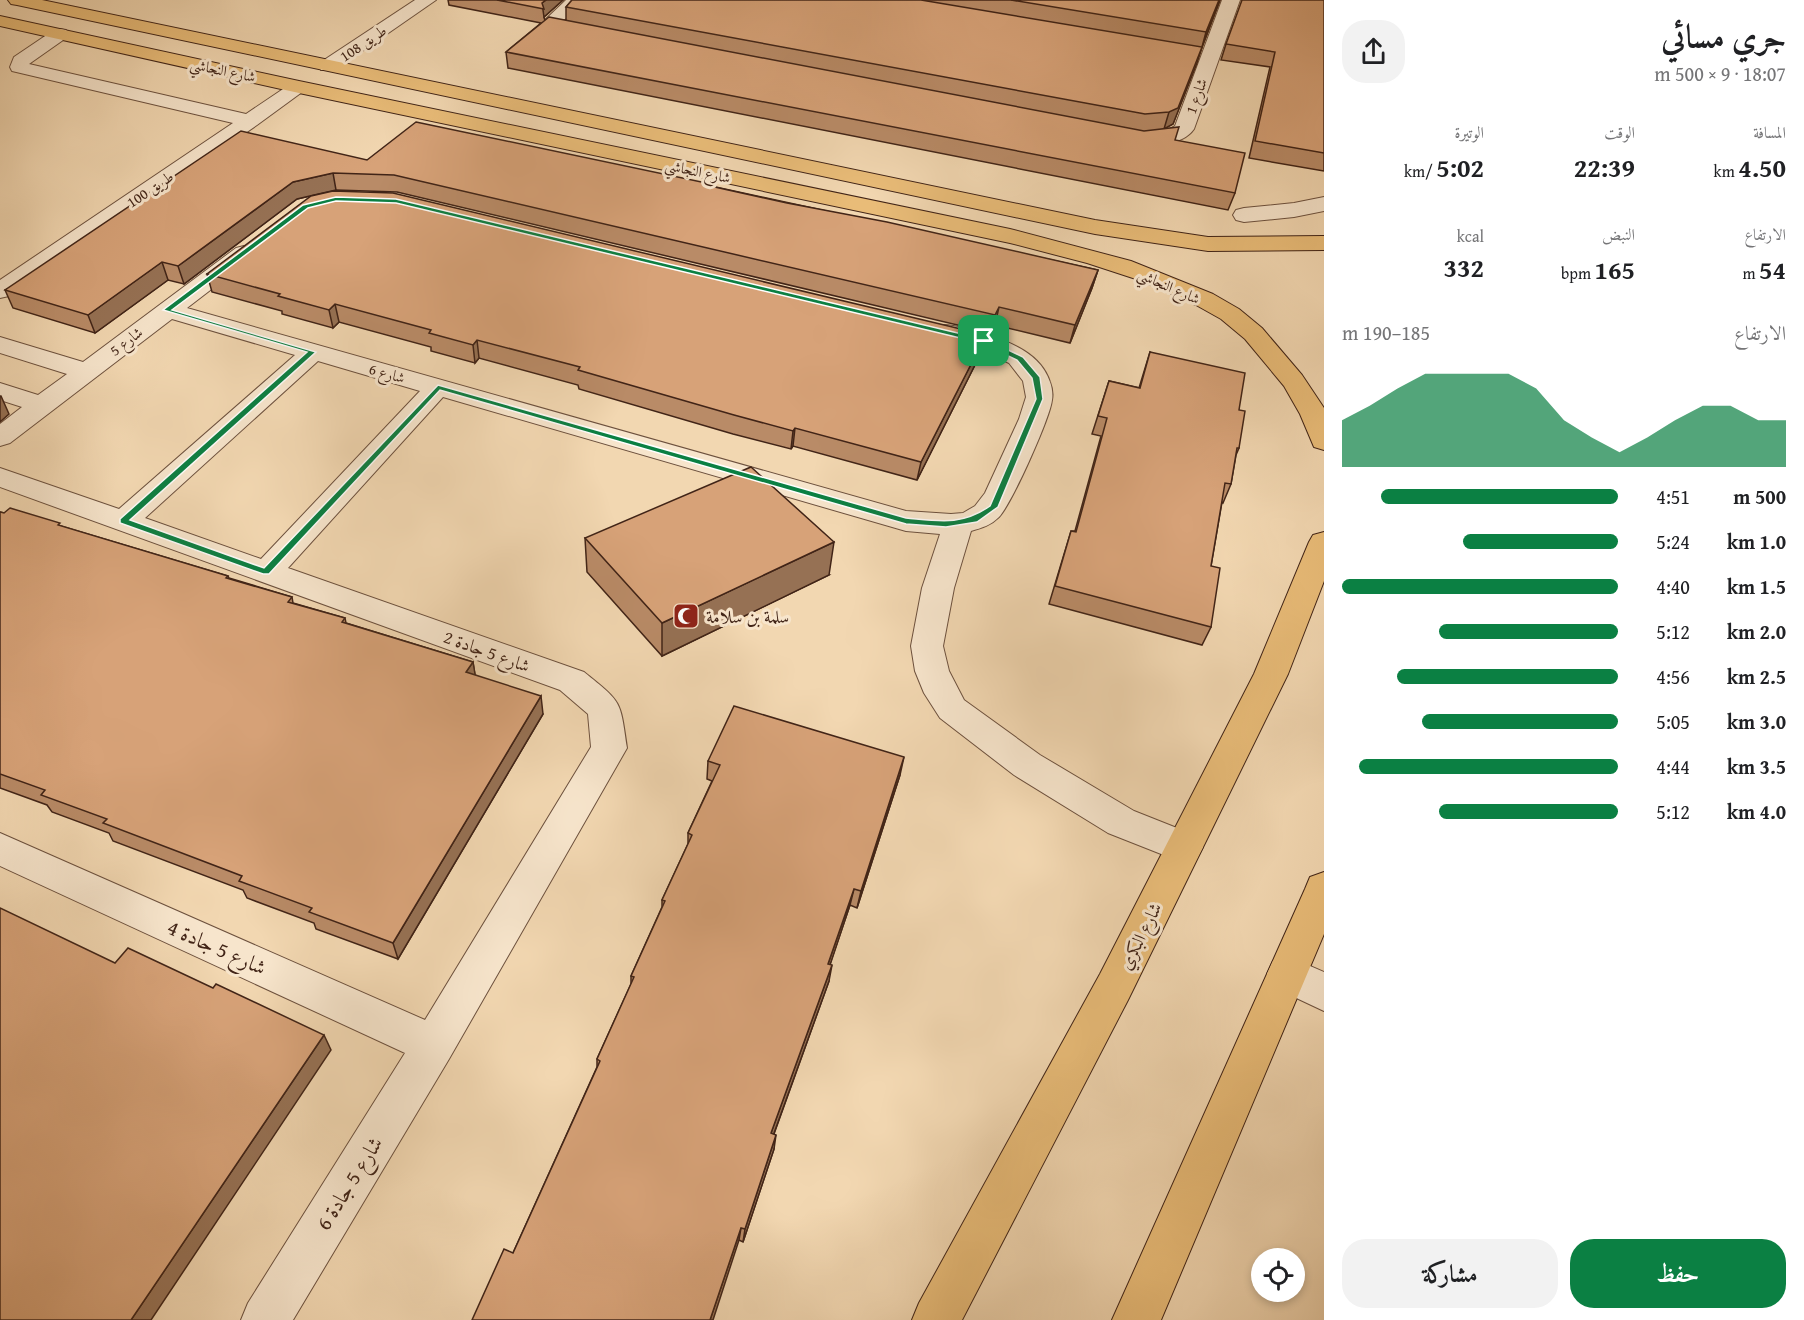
<!DOCTYPE html>
<html lang="ar">
<meta charset="utf-8">
<style>
body{margin:0;font-family:"Gentium Book Plus",Amiri,serif;background:#f2f2f2;color:#202124;direction:rtl;height:100vh;display:flex;flex-direction:column;font-size:22px;white-space:nowrap}
*{box-sizing:border-box;margin:0}
p{font-size:20px;color:#757577}
.icon{flex:none;width:33px;height:33px;fill:none;stroke:currentColor;stroke-width:2;stroke-linecap:round;stroke-linejoin:round}
.map{position:relative;flex:1;overflow:hidden;direction:ltr}
.details{display:flex;flex-direction:column;background:#fff;width:480px}
.details>*{flex:none}
.tools{position:absolute;left:1251px;top:1248px;display:grid;gap:12px}
.tools a{display:grid;place-items:center;width:54px;height:54px;border-radius:50%;background:#fff;box-shadow:0 3px 9px #0003;font-size:30px}
.pin{position:absolute;display:grid;place-items:center;width:51px;height:51px;color:#fff;margin:-26px;border-radius:12px;box-shadow:0 3px 9px #0006}
.round{display:grid;place-items:center;flex:none;width:63px;height:63px;border-radius:24px;background:#f2f2f2}
.headline{display:flex;align-items:center;justify-content:space-between;height:102px;padding:0 18px}
h1{font-size:33px;font-weight:800;line-height:45px}
.metrics{display:grid;grid-template-columns:repeat(3,1fr);gap:9px;height:102px;padding:6px 18px}
.metrics div{display:grid;align-content:center}
.metrics b{font-size:26px;font-weight:800}
.metrics small{font-size:16px;font-weight:400}
.metrics p{font-size:16px}
.chart{height:168px;padding:12px 18px}
.chart p{display:flex;justify-content:space-between}
.chart svg{width:100%;height:108px;margin-top:6px;fill:#0b8043;opacity:.7}
.action{display:flex;gap:12px;margin-top:auto;padding:12px 18px}
.action a{flex:1;height:69px;border-radius:24px;background:#0b8043;color:#fff;font-size:24px;font-weight:800;line-height:69px;text-align:center}
.action a+a{background:#f2f2f2;color:#202124}
ul{padding:0 18px;list-style:none;font-size:20px}
li{display:grid;grid-template-columns:96px 72px 1fr;align-items:center;height:45px}
li i{height:15px;border-radius:8px;background:#0b8043}
main{display:flex;flex:1;min-height:0}
.map>svg:first-child{display:block}
.lines{fill:none;stroke-linecap:round;stroke-linejoin:round}
.minor-casing{stroke:#6d513e;stroke-width:2}
.major-casing{stroke:#412417;stroke-width:2}
.minor{fill:#f7e5cc;fill-rule:evenodd}
.major{fill:#e9bc78;fill-rule:evenodd}
.wall{fill:#b98b67;stroke:#412417;stroke-width:1.5}
.shaded-wall{fill:#967154;stroke:#412417;stroke-width:1.5}
.building{fill:#d7a278;stroke:#412417;stroke-width:1.5}
.route{fill:#0b8043;stroke:#fff;stroke-width:1.5;fill-rule:evenodd}
.labels{text-anchor:middle;dominant-baseline:central;stroke-width:6;stroke-linejoin:round;paint-order:stroke}
.far-street-label{font-size:15px;fill:#412417;stroke:#f7e5cc}
.poi-label{font-size:18px;fill:#412417;stroke:#f7e5cc;text-anchor:start}
.street-label{font-size:18px;fill:#412417;stroke:#f7e5cc}
.near-street-label{font-size:21px;fill:#412417;stroke:#f7e5cc}
</style>
<main>
<section class="details">
<div class="headline"><div><h1>جري مسائي</h1><p>18:07 · 9 × 500 m</p></div><a class="round"><svg class="icon" aria-label="share" viewBox="0 0 24 24"><path d="M12 15V3M7 8l5-5 5 5M5 13v7h14v-7"/></svg></a></div>
<div class="metrics">
<div><p>المسافة</p><b>4.50<small> km</small></b></div>
<div><p>الوقت</p><b>22:39</b></div>
<div><p>الوتيرة</p><b>5:02<small> /km</small></b></div>
</div>
<div class="metrics">
<div><p>الارتفاع</p><b>54<small> m</small></b></div>
<div><p>النبض</p><b>165<small> bpm</small></b></div>
<div><p>kcal</p><b>332</b></div>
</div>
<div class="chart"><p><span>الارتفاع</span>185–190 m</p>
<svg viewBox="0 0 160 44" preserveAspectRatio="none"><path d="M0 44V25L10 19L20 12L30 6L40 6L50 6L60 6L70 12L80 25L90 32L100 38L110 32L120 25L130 19L140 19L150 25L160 25V44z"/></svg>
</div>
<ul>
<li><b>500 m</b>4:51<i style="width:86%"></i></li>
<li><b>1.0 km</b>5:24<i style="width:56%"></i></li>
<li><b>1.5 km</b>4:40<i style="width:100%"></i></li>
<li><b>2.0 km</b>5:12<i style="width:65%"></i></li>
<li><b>2.5 km</b>4:56<i style="width:80%"></i></li>
<li><b>3.0 km</b>5:05<i style="width:71%"></i></li>
<li><b>3.5 km</b>4:44<i style="width:94%"></i></li>
<li><b>4.0 km</b>5:12<i style="width:65%"></i></li>
</ul>
<div class="action"><a>حفظ</a><a>مشاركة</a></div>
</section>
<div class="map">
<svg width="1324" height="1320" viewBox="0 0 1324 1320">
<rect width="100%" height="100%" fill="#f2d7b1"/>
<filter id="stains"><feTurbulence type="fractalNoise" baseFrequency=".00333" numOctaves="4"/><feColorMatrix values="0 0 0 0 .2 0 0 0 0 .09 0 0 0 0 .02 0 0 0 .5 -.17"/></filter>
<radialGradient id="worn" r=".72"><stop offset=".6" stop-color="#630" stop-opacity="0"/><stop offset="1" stop-color="#630" stop-opacity=".3"/></radialGradient>
<g class="lines">
<g class="minor-casing">
<g id="minor">
<polygon points="415,0 436,0 335,70 321,70 319,66 321,62"/>
<polygon points="566,0 585,0 563,21 565,24 597,31 600,35 597,39 591,40 552,32 545,20"/>
<path d="M1222,0h18l-46,129c-12,18 -48,18 -67,13l-3,-4 3,-4 39,-3 9,-5z"/>
<polygon points="60,29 66,30 69,34 66,38 29,64 246,114 292,83 306,83 309,87 257,125 9,296 0,298 0,280 233,123 12,71 10,67 14,57 54,30"/>
<polygon points="1324,197 1324,211 1294,217 1244,222 1236,220 1233,215 1236,210 1244,208 1294,203"/>
<path d="M244,246l8,2 4,5 -4,5 -65,50 719,203 45,3 12,-1 12,-7 10,-13 34,-74 7,-22 -3,-16 -14,-18 -30,-14 -47,-13 -4,-5 4,-5c17,-4 37,4 54,9 25,7 55,19 64,47 2,5 3,13 2,18 -2,18 -40,103 -53,117 -8,8 -17,11 -28,14l-17,57 -11,58 6,25 15,29 76,55 94,56 63,25 6,11 -6,11 -13,5 -76,-30 -94,-58 -74,-57 -16,-25 -9,-22 -4,-25 11,-58 18,-54 -34,-3 -463,-134 -155,171 296,104c38,31 36,27 43,76l-178,311 -156,261h-52l7,-17 157,-250 -405,-187v-33l425,187 166,-273 -3,-33 -28,-24 -560,-203v-19l119,41 176,-154 -123,-36 -162,124 -10,3v-22l22,-17 -22,-7v-17l38,12 29,-21 -67,-21v-16l83,25 153,-114zM318,361l102,30 -159,168 -116,-41z"/>
<polygon points="1287,956 1324,972 1324,1011 1273,987 1267,974 1273,961"/>
</g>
</g>
<g class="major-casing">
<g id="major">
<polygon points="8,0 42,0 1095,220 1208,237 1324,236 1324,250 1208,251 1095,234 17,5 11,4"/>
<polygon points="0,16 299,81 1010,229 1131,261 1213,294 1239,309 1262,328 1302,375 1324,408 1324,450 1314,447 1300,414 1284,386 1245,339 1221,319 1196,305 1142,281 1087,263 1010,243 299,93 0,26"/>
<polygon points="1324,532 1324,581 1288,674 1128,1000 962,1320 912,1320 919,1303 1100,974 1254,674 1309,542 1313,535"/>
<polygon points="1324,872 1324,934 1161,1320 1112,1320 1305,889 1310,877"/>
</g>
</g>
<use href="#minor" class="minor"/>
<use href="#major" class="major"/>
</g>
<g class="wall">
<polygon points="448,0 563,0 544,17 545,21 566,20 566,7 572,0 1220,0 1173,124 1165,128 1175,140 1235,193 1228,210 508,68 506,52 541,23 449,5"/>
<polygon points="1324,0 1324,171 1249,158 1270,67 1221,60 1226,44"/>
<polygon points="367,160 711,186 1098,270 1092,288 1070,343 995,325 991,333 397,192 336,190 297,199 184,284 168,280 95,333 13,308 5,290"/>
<polygon points="207,274 986,335 981,353 917,480 793,446 791,449 733,434 579,389 578,385 479,358 475,363 431,351 431,347 339,322 333,328 282,314 282,311 212,292"/>
<polygon points="1150,352 1239,410 1239,448 1236,455 1231,484 1223,503 1222,502 1211,566 1211,627 1202,645 1049,604 1071,531 1075,531 1101,436 1092,434 1109,381 1139,388"/>
<polygon points="0,512 61,526 228,576 229,578 292,597 293,603 345,618 346,623 473,662 475,675 543,714 398,959 316,929 314,923 247,898 243,890 113,841 109,833 52,812 47,805 0,788"/>
<polygon points="585,538 829,575 662,656 587,572"/>
<polygon points="708,761 900,775 857,908 850,905 830,964 829,981 774,1134 774,1149 743,1242 739,1240 513,1253 597,1067 597,1059 631,984 631,976 662,907 662,900 688,844 688,833 712,781 707,779"/>
</g>
<g class="shaded-wall">
<polygon points="546,0 563,0 544,17 542,3"/>
<polygon points="1219,0 1220,0 1202,47 1206,32"/>
<polygon points="1202,47 1197,63 1173,124 1164,129 1169,112"/>
<polygon points="333,173 336,190 297,199 184,284 178,266 293,182"/>
<polygon points="162,262 168,280 95,333 88,315"/>
<polygon points="1098,270 1092,288 1070,343 1075,325"/>
<polygon points="335,304 339,322 333,328 329,310"/>
<polygon points="999,307 995,325 991,333 995,315"/>
<polygon points="986,335 981,353 917,480 921,462"/>
<polygon points="477,340 479,358 475,363 473,345"/>
<polygon points="0,396 1,396 9,414 0,422"/>
<polygon points="795,428 793,446 791,449 793,431"/>
<polygon points="834,542 829,575 662,656 662,623"/>
<polygon points="473,662 476,680 466,672"/>
<polygon points="541,696 543,714 398,959 393,943"/>
<polygon points="904,757 900,775 857,908 861,891"/>
<polygon points="854,889 850,905 825,980 828,964"/>
<polygon points="832,965 829,981 769,1147 771,1133"/>
<polygon points="324,1035 331,1050 151,1320 131,1320"/>
<polygon points="776,1135 774,1149 743,1242 745,1229"/>
<polygon points="741,1228 739,1240 713,1320 710,1320"/>
</g>
<g class="building">
<polygon points="497,0 546,0 542,3 544,9"/>
<polygon points="572,0 921,0 1202,47 1178,108 1169,112 1145,114 566,7"/>
<polygon points="1011,0 1219,0 1206,32"/>
<polygon points="1242,0 1324,0 1324,153 1255,141 1275,52 1226,44"/>
<polygon points="549,17 1144,131 1179,127 1175,140 1245,153 1235,193 506,52"/>
<polygon points="416,122 711,184 710,186 787,203 887,222 1098,270 1075,325 999,307 995,315 394,175 333,173 293,182 178,266 162,262 88,315 5,290 241,131 367,160"/>
<polygon points="333,191 393,193 986,335 921,462 795,428 793,431 734,415 578,370 580,367 477,340 473,345 429,333 431,330 335,304 329,310 278,296 280,294 207,274 311,196"/>
<polygon points="1150,352 1245,373 1239,410 1245,411 1239,448 1237,448 1231,484 1225,483 1211,566 1220,568 1211,627 1055,586 1071,531 1076,532 1107,418 1098,416 1109,381 1140,388"/>
<polygon points="751,467 834,542 662,623 585,538"/>
<polygon points="10,508 60,523 58,525 228,576 226,578 292,597 288,602 345,618 342,622 473,662 466,672 541,696 393,943 309,912 312,908 239,881 242,876 103,823 107,819 41,795 45,790 0,774 0,512 4,513"/>
<polygon points="734,706 904,757 861,891 854,889 828,964 832,965 771,1133 776,1135 745,1229 741,1228 710,1320 472,1320 504,1249 513,1253 600,1061 597,1059 634,977 631,976 665,901 662,900 692,835 688,833 720,765 708,761"/>
<polygon points="0,908 115,963 128,948 213,988 216,984 324,1035 131,1320 0,1320"/>
</g>
<path class="route" d="M336,197l60,2 591,141 36,17 17,20 3,22 -45,108 -21,15 -31,5 -40,-3 -466,-134 -171,184h-6l-143,-51v-4l187,-167 -144,-42 140,-105zM336,201l60,2 585,140 36,17 15,18 4,21 -46,107c-29,20 -51,15 -84,12l-468,-133 -174,183 -134,-48 186,-168 -144,-42 136,-102z"/>
<defs>
<g id="mosque-square" transform="scale(1.35)"><rect x="-9" y="-9" width="18" height="18" rx="4" fill="#8f2418" stroke="#f7e5cc"/><path d="M3.5-4.9A6 6 0 1 0 3.5 4.9A5 5 0 1 1 3.5-4.9Z" fill="#fff"/></g>
</defs>
<g fill-rule="evenodd">
<use href="#mosque-square" x="686" y="616"/>
</g>
<g class="labels">
<g class="far-street-label">
<text transform="translate(363 43) rotate(-34)">طريق 108</text>
<text transform="translate(223 70) rotate(12)">شارع النجاشي</text>
<text transform="translate(1196 96) rotate(-70)">شارع 1</text>
<text transform="translate(698 171) rotate(12)">شارع النجاشي</text>
<text transform="translate(150 189) rotate(-34)">طريق 100</text>
<text transform="translate(1169 286) rotate(24)">شارع النجاشي</text>
<text transform="translate(126 341) rotate(-37)">شارع 5</text>
<text transform="translate(387 373) rotate(16)">شارع 6</text>
</g>
<g class="poi-label">
<text x="706" y="616">سلمة بن سلامة</text>
</g>
<g class="street-label">
<text transform="translate(487 651) rotate(20)">شارع 5 جادة 2</text>
<text transform="translate(1140 936) rotate(-63)">شارع البكري</text>
</g>
<g class="near-street-label">
<text transform="translate(217 947) rotate(24)">شارع 5 جادة 4</text>
<text transform="translate(349 1183) rotate(-58)">شارع 5 جادة 6</text>
</g>
</g>
<rect width="100%" height="100%" filter="url(#stains)"/>
<rect width="100%" height="100%" fill="url(#worn)"/>
</svg>
<div class="tools">
<a><svg class="icon" aria-label="locate" viewBox="0 0 24 24"><circle cx="12" cy="12" r="6"/><path d="M12 2v4M12 18v4M2 12h4M18 12h4"/></svg></a>
</div>
<div class="pin" style="left:984px;top:341px;background:#1e9e55"><svg class="icon" aria-label="arrive" viewBox="0 0 24 24"><path d="M6 21V4h12l-3 4 3 4H6"/></svg></div>
</div>
</main>
